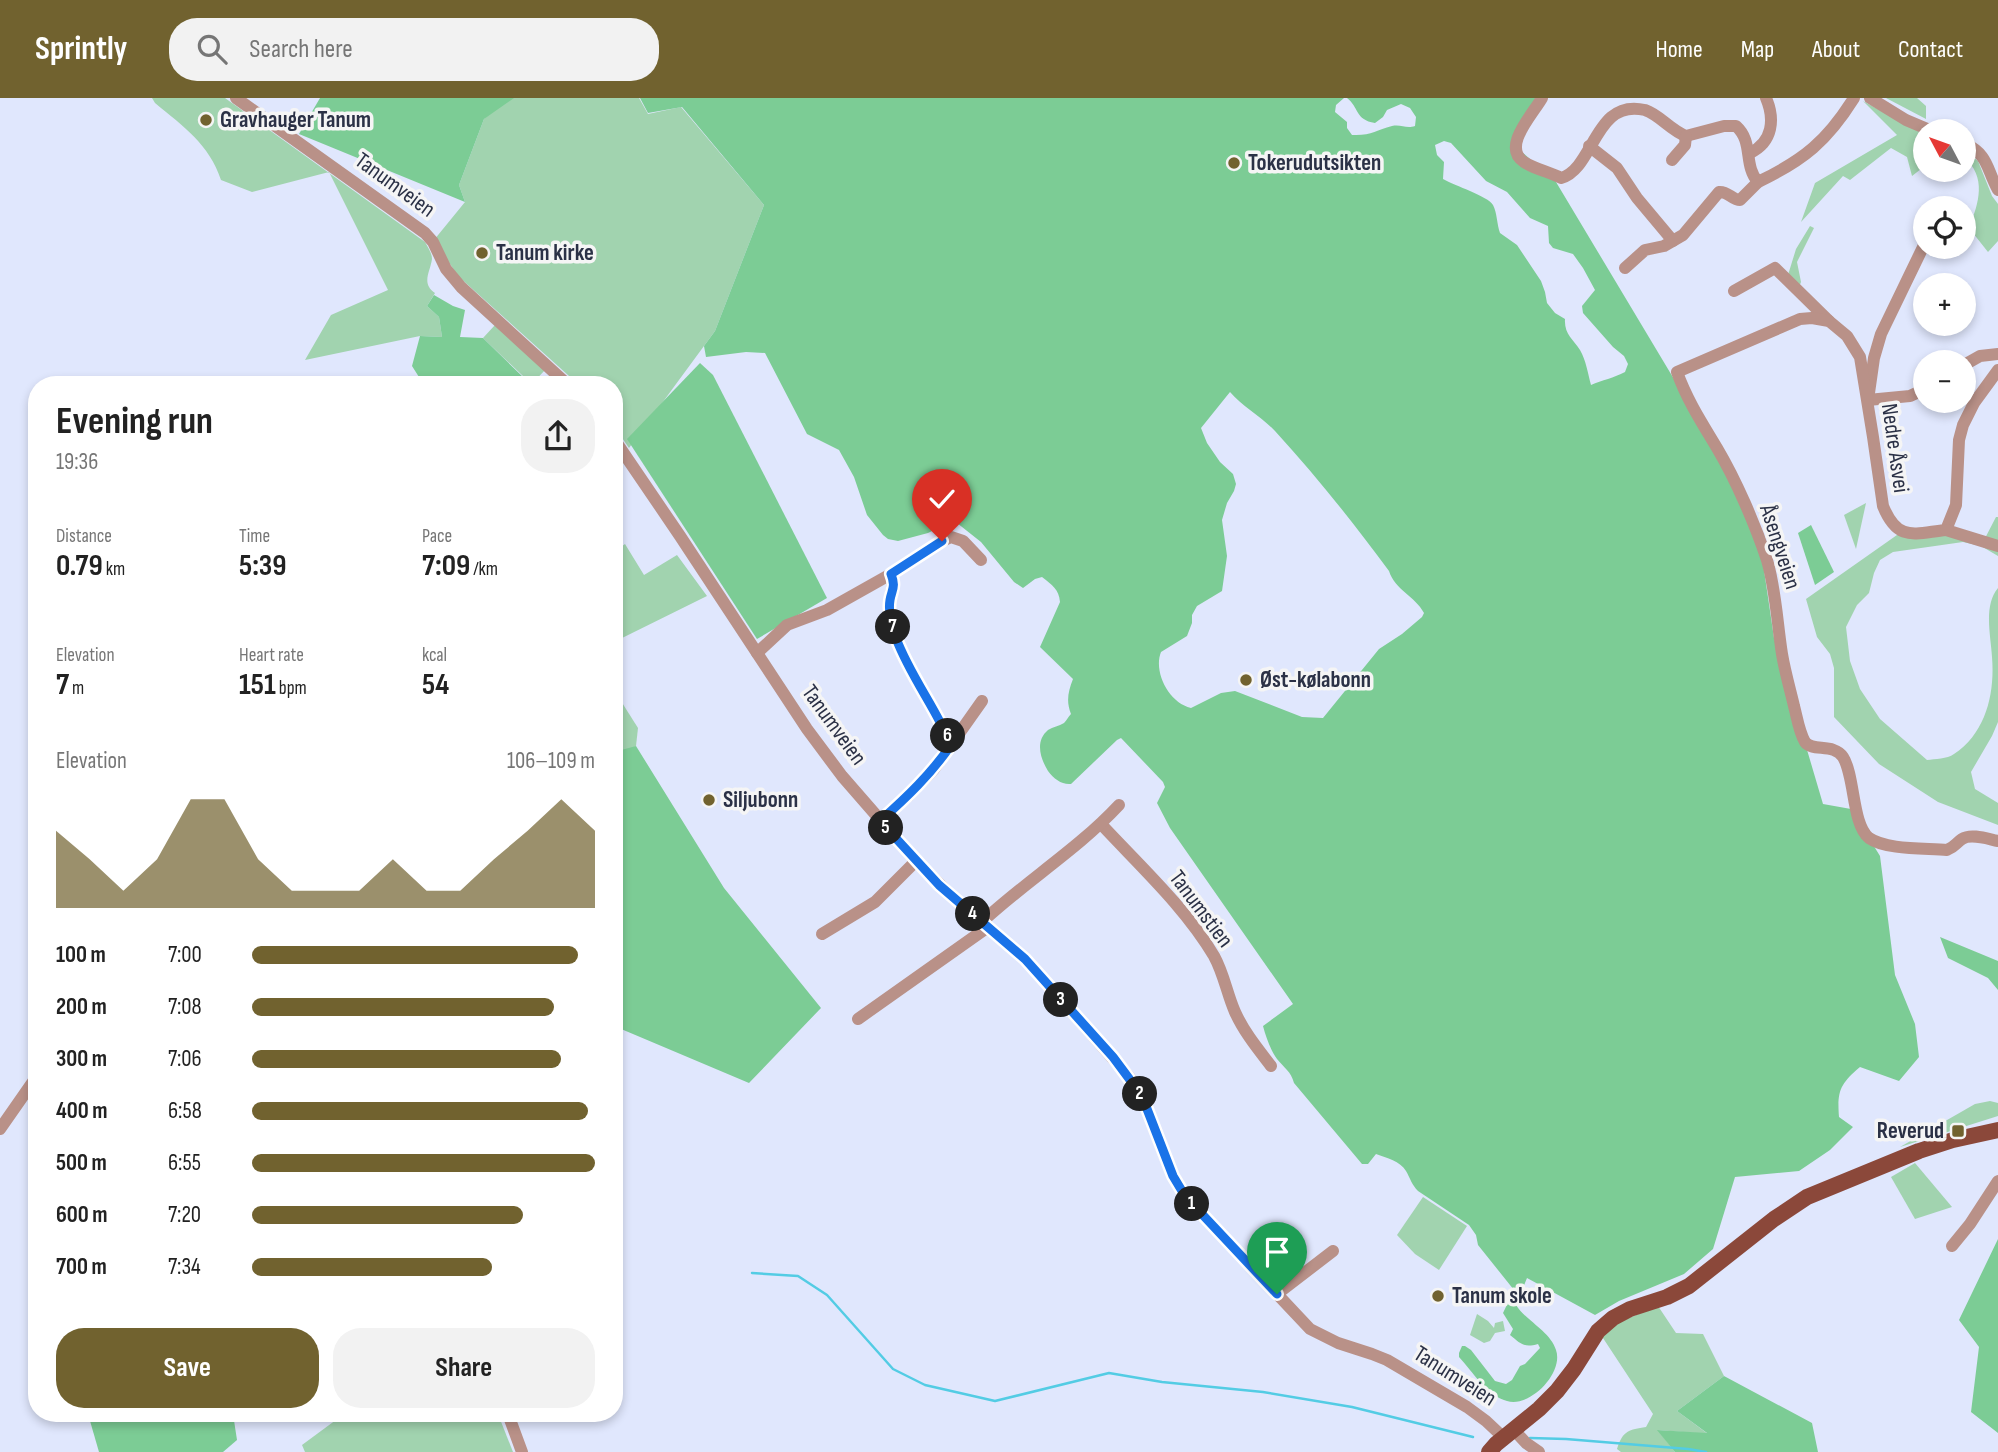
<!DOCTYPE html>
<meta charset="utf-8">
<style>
body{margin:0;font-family:"Sofia Sans Condensed",sans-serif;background:#f2f2f2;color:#222;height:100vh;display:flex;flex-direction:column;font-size:26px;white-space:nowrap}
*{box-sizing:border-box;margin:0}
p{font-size:23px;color:#767676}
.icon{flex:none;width:38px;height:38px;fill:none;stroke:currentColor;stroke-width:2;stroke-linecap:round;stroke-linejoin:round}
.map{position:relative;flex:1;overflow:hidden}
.drawer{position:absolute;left:28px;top:278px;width:595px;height:1046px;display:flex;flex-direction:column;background:#fff;border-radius:28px;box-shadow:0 4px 10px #0003}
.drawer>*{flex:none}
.needle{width:46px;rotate:311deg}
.controls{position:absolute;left:1913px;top:21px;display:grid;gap:14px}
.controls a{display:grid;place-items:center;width:63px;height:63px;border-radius:50%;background:#fff;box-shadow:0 4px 10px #0003;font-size:35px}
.pin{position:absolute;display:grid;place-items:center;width:60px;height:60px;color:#fff;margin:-72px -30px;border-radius:50% 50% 50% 0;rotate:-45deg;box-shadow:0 0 7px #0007}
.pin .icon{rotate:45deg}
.km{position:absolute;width:35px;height:35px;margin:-18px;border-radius:50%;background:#222;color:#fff;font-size:19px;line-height:35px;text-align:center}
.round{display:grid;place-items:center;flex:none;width:74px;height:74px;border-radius:28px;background:#f2f2f2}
.headline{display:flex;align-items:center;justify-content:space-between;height:119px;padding:0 28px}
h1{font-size:38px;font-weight:700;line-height:52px}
.figures{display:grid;grid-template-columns:repeat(3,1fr);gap:10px;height:119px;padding:7px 28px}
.figures div{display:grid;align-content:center}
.figures b{font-size:30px;font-weight:700}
.figures small{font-size:19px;font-weight:400}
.figures p{font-size:19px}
.chart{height:196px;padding:14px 28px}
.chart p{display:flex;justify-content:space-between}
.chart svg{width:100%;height:126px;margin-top:7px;fill:#71622f;opacity:.7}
.primary-button{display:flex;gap:14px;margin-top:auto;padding:14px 28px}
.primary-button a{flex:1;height:80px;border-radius:28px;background:#71622f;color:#fff;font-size:28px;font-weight:700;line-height:80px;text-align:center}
.primary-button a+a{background:#f2f2f2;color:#222}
ul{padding:0 28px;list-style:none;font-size:23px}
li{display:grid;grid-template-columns:112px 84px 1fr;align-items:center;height:52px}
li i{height:18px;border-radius:9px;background:#71622f}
header{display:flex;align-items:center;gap:42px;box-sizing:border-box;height:98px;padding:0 35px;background:#71622f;color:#fff}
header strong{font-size:33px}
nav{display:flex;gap:38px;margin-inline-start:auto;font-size:24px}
.search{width:490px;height:63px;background:#f2f2f2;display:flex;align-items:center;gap:18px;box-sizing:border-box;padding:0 24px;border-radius:28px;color:#767676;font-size:26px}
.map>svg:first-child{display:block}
.green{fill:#a1d3af}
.forest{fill:#7ccc95;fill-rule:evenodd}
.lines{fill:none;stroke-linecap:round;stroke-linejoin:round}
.stream{stroke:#53cce4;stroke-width:2.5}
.minor{stroke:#b99188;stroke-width:12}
.major{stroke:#8b483a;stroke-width:16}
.route-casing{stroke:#fff;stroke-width:14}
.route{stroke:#1a73e8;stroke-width:9}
.poi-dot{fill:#71622f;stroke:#f5f5f5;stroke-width:2.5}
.labels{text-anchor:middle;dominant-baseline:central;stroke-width:7;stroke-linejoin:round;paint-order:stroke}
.poi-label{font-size:23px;font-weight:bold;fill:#2b3146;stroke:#f5f5f5;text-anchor:start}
.street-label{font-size:23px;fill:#2b3146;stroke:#f5f5f5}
</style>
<header>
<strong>Sprintly</strong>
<div class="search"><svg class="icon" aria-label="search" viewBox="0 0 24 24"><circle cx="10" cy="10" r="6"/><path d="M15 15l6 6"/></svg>Search here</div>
<nav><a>Home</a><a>Map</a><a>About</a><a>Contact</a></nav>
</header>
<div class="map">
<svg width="1998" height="1354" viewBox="0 0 1998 1354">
<rect width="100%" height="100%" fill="#e0e7fd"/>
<g class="green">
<path d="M152,0h73l200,144c3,6 7,11 7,17 -2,14 -11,24 3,34l-8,13 12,11 3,20 -22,-1 -115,24 26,-45 57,-25 -59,-118 -77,20 -31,-12c-12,-36 -37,-53 -66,-77z"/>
<polygon points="502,0 639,0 648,16 681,9 764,107 715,233 629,350 614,328 614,287 579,287 458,178 434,142 465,104 459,87 484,21"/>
<polygon points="1886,0 1917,0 1926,8 1926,21"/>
<polygon points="1863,3 1925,37 1925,57 1917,54 1921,71 1912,78 1907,59 1891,50 1850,82 1843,78 1801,124 1815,85 1897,37"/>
<path d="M1964,52l14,11 14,35 6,8v37l-10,11 -19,-24c10,-26 18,-50 -5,-71z"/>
<polygon points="1810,128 1814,130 1797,164 1801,184 1799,189 1788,177 1796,151"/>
<polygon points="495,227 545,272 531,287 513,287 523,278 483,240"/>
<polygon points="1866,405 1856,451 1844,417"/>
<path d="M1996,419h2v39l-17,-10 -18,-4 -70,10 -13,8 -6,13 -5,20 -12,12 -11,22 4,34 10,28 20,30 47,41c8,-1 20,-1 27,-6 32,-21 41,-61 38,-97 -1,-21 -9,-51 6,-69v134l-6,14 -21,36 4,17 23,14v22l-60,-23 -59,-38 -45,-47v-49l-4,-14 -13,-17 -11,-38 91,-64h50l34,11z"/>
<polygon points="625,446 644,477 677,457 707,498 614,544 614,454"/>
<polygon points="614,592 638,630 636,648 614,661"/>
<polygon points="1990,1003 1998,1005 1998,1018 1900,1049 1975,1006"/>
<polygon points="1915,1065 1952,1109 1915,1121 1891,1079"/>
<polygon points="1423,1099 1467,1128 1439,1172 1415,1156 1397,1137"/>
<path d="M1658,1208l18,27 27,1 21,42 -47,35 31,23 -50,-4 17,22h-54l-4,-3c6,-19 12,-19 29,-22l7,-13 -52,-79 11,-10z"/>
<polygon points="1477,1216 1488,1223 1494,1230 1495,1225 1503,1223 1505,1233 1495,1235 1490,1243 1484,1245 1470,1237"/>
<polygon points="344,1316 498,1316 513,1354 305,1354 302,1347"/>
</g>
<g class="forest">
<polygon points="320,0 514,0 484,21 459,87 465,104 299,36"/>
<path d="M640,0h704l-8,7 -1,7 12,10v6l5,7c19,1 24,-5 40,-9 9,-2 14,3 23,0l1,-9 -6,-9 -9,-4 -14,6 -4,7 -8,6c-20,-3 -16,-16 -28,-25h195l-28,47 42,37 200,334 18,122 49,166 28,5 29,47 15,119 20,49 4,33 -20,24 -39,-14c-20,17 -23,24 -21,50l14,10 -23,23 -31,21 -64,6 -22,72 -29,25 -65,27 -24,14 -68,-37 -11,27c10,16 34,26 40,45 8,23 -26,58 -49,51 -20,-5 -34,-29 -48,-44v-4l3,-7h3l6,4 24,31 11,3 6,-4 8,-14 5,-2 15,-16 -2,-4c-14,4 -17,0 -28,-9l3,-6 -10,-16 11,-23 -36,-45 -2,-10 -7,-10 -51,-34c-6,-6 -8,-13 -12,-20 -6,-10 -19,-13 -30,-17l-8,10h-6l-68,-81c-3,-12 -10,-15 -17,-24 -7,-10 -11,-22 -14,-33l30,-22 -123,-176 -13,-25 8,-16 -2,-5 -42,-44 -4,2 -46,44c-9,1 -17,-5 -23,-13 -8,-13 -13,-30 0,-41 5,-3 11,-4 16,-7 3,-3 4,-6 7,-9 -5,-13 -3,-22 2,-35l-33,-32 20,-45c-1,-13 -8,-17 -18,-25l-7,2 -12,9 -9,-6 -33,-40 -24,-19 -13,2 -16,8 -30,8 -10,-2 -5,-4 -16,-20 -13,-38 -15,-27 -32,-16 -42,-81 -19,-1 -40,5 -2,-11 11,-15 49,-126 -82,-98 -34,6zM1444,43l7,2 35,38 21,11 23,26 18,8 1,17 4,5 20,6 10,14 12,22 -13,16 1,7 30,34 11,9 4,8 -3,8c-11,6 -23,8 -34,13 -3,-11 -5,-25 -11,-35 -7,-11 -16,-16 -15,-31l-10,-6 -8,-10 -2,-11 -4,-11 -24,-36 -17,-12c-3,-8 -3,-21 -7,-28 -5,-9 -38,-19 -50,-26l1,-17 -7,-7 -2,-10zM1230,294c13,15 32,25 45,39 41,45 78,91 114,140 6,19 26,25 35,42l-2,4 -20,17 -23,15 -56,69 -21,-1 -67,-26 -14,2 -30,15c-22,-5 -38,-36 -30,-56l26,-16 5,-13v-8l5,-9 25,-15 5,-35 -5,-36 5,-17 7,-12 2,-7 -3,-10 -13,-12 -13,-19 -6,-15z"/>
<polygon points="434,197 453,208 465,212 460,239 483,240 523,279 513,287 424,287 412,268 420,238 442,239 439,219 427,208"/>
<polygon points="700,265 713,277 827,500 757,541 627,341"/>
<polygon points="1811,427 1834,474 1815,487 1798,435"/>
<polygon points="636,648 724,790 821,910 749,985 614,928 614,654"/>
<polygon points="1940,839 1998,863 1998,892 1988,880 1948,860"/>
<polygon points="1998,1141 1998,1335 1971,1314 1979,1249 1959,1222"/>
<polygon points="1724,1278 1812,1325 1818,1354 1675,1354 1657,1332 1707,1335 1677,1313"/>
<polygon points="88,1316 233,1316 237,1342 223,1354 99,1354"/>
</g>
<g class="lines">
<g class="stream">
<polyline points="752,1175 798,1178 827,1197 893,1271 925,1287 995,1303 1109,1275 1162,1284 1263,1294 1352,1309 1473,1339"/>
<polyline points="1530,1340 1566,1341 1688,1351 1706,1354"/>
</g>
<g class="minor">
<polyline points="236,0 425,135 433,144 446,171 461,189 568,287"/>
<path d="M1542,0c-9,16 -41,49 -18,64 11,7 25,10 37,16 34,-10 33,-80 84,-68 15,5 25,20 41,26l38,-10h12c18,16 7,39 22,56 46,-22 69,-41 96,-84"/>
<polyline points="1870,0 1906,22 1932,33"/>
<path d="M1964,45c25,12 22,25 34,47"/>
<polyline points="1589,48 1617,70 1637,100 1673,143"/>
<path d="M1750,55c23,-11 25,-34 16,-55"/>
<polyline points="1672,62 1685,47 1686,38"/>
<polyline points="1925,145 1881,236 1874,260 1868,302 1910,298 1925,291"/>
<path d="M1625,170l20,-18 19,-4 19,-11 36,-43c9,-1 13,8 21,8l18,-18"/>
<polyline points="1734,193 1775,170 1829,223"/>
<polyline points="1964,267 1980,258 1998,256"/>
<path d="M1998,272l-24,33 -11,22 -4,15 -3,65 -10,25c-31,3 -48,13 -63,-24l-10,-69 -13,-80 -13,-21 -18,-15 -17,-3 -12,1 -123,53c10,28 25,51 40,76 19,32 38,76 50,112 9,31 10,62 15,94 3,18 8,35 12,52 3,11 5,26 11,36 7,10 29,1 38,15 12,19 9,68 26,81 17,12 57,10 78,12 8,-3 9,-7 15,-11 9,-6 26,0 36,2"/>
<path d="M614,341l66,97 127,193 35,47 74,85 40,39 72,62 102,116c25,37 30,81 55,118l125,133 28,14 34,11 15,6 80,47 19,14 17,16"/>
<polyline points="1946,432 1998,448"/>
<path d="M891,476c4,11 0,16 -1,26 -2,12 2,27 6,38 14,38 40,70 55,107"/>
<polyline points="757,555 787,527 827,512 891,476 942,443 951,439 963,443 981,462"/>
<polyline points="880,723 908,698 934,671 982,603"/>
<path d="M1101,726c39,42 84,83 113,132 10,18 13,38 21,56 9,20 23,37 36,54"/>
<path d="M982,824c44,-41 96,-73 137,-117"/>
<polyline points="822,836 875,804 916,763"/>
<polyline points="858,921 988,829"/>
<polyline points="0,1031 37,978"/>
<polyline points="1952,1148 1970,1126 1998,1083"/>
<polyline points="1277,1196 1333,1153"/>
<polyline points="508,1316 522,1354"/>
<polyline points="1513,1331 1526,1345 1539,1354"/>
</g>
<polyline class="major" points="1489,1354 1496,1346 1539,1311 1557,1293 1574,1271 1598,1233 1613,1220 1630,1211 1667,1199 1689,1188 1774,1121 1807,1099 1919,1053 1953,1042 1998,1032"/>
</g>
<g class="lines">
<g class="route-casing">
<path id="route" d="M942,443l-51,33c5,13 1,15 -1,26 -2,12 2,27 6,38 14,38 40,70 55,107 -20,29 -44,52 -71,76l59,64 86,74 88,98 29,39 31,80 12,20 92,98"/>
</g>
<use href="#route" class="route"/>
</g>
<g class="poi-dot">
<circle cx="206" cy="22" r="7"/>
<circle cx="1234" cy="65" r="7"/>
<circle cx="482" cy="155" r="7"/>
<circle cx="1246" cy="582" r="7"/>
<circle cx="709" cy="702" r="7"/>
<rect x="1951" y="1026" width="14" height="14" rx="3.5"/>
<circle cx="1438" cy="1198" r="7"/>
</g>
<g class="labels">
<g class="poi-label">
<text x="220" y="22">Gravhauger Tanum</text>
<text x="1248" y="65">Tokerudutsikten</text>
<text x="496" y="155">Tanum kirke</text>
<text x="1260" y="582">Øst-kølabonn</text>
<text x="723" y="702">Siljubonn</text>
<text x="1944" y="1033" text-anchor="end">Reverud</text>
<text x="1452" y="1198">Tanum skole</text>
</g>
<g class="street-label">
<text transform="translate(395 87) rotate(36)">Tanumveien</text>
<text transform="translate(1895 350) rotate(82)">Nedre Åsvei</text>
<text transform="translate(1780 449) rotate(72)">Åsengveien</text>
<text transform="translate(834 627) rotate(54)">Tanumveien</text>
<text transform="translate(1201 811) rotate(53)">Tanumstien</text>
<text transform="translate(1455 1278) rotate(32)">Tanumveien</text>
</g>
</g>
</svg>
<div class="controls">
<a><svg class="needle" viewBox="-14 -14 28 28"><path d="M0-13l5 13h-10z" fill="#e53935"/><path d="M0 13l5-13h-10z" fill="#767676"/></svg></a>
<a><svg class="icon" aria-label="locate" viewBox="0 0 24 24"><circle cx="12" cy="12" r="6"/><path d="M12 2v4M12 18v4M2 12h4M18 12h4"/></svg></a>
<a>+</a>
<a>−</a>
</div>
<div class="pin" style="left:1277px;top:1196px;background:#1e9e55"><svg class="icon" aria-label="arrive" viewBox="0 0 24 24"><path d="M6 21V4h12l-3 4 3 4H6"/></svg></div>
<div class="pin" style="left:942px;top:443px;background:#d93025"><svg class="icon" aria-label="check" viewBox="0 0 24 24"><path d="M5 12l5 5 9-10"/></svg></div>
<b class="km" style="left:1192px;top:1106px">1</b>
<b class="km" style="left:1140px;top:996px">2</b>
<b class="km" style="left:1061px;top:902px">3</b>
<b class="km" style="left:973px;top:816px">4</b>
<b class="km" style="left:886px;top:730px">5</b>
<b class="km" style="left:948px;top:638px">6</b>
<b class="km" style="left:893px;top:529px">7</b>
<section class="drawer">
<div class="headline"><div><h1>Evening run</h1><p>19:36</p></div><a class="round"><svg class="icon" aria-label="share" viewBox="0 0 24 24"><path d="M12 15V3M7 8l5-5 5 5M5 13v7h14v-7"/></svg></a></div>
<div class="figures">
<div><p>Distance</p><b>0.79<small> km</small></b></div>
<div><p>Time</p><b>5:39</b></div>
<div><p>Pace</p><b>7:09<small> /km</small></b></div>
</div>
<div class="figures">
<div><p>Elevation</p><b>7<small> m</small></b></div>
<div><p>Heart rate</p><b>151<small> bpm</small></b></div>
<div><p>kcal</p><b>54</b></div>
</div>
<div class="chart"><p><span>Elevation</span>106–109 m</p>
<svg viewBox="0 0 160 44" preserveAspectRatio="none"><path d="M0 44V17L10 27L20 38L30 27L40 6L50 6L60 27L70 38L80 38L90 38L100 27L110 38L120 38L130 27L140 17L150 6L160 17V44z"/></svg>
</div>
<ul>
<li><b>100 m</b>7:00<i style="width:95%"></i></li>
<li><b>200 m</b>7:08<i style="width:88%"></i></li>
<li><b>300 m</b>7:06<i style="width:90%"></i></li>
<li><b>400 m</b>6:58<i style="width:98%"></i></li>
<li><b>500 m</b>6:55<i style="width:100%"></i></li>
<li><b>600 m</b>7:20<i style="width:79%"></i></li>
<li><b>700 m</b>7:34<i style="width:70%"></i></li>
</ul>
<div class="primary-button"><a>Save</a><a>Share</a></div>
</section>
</div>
